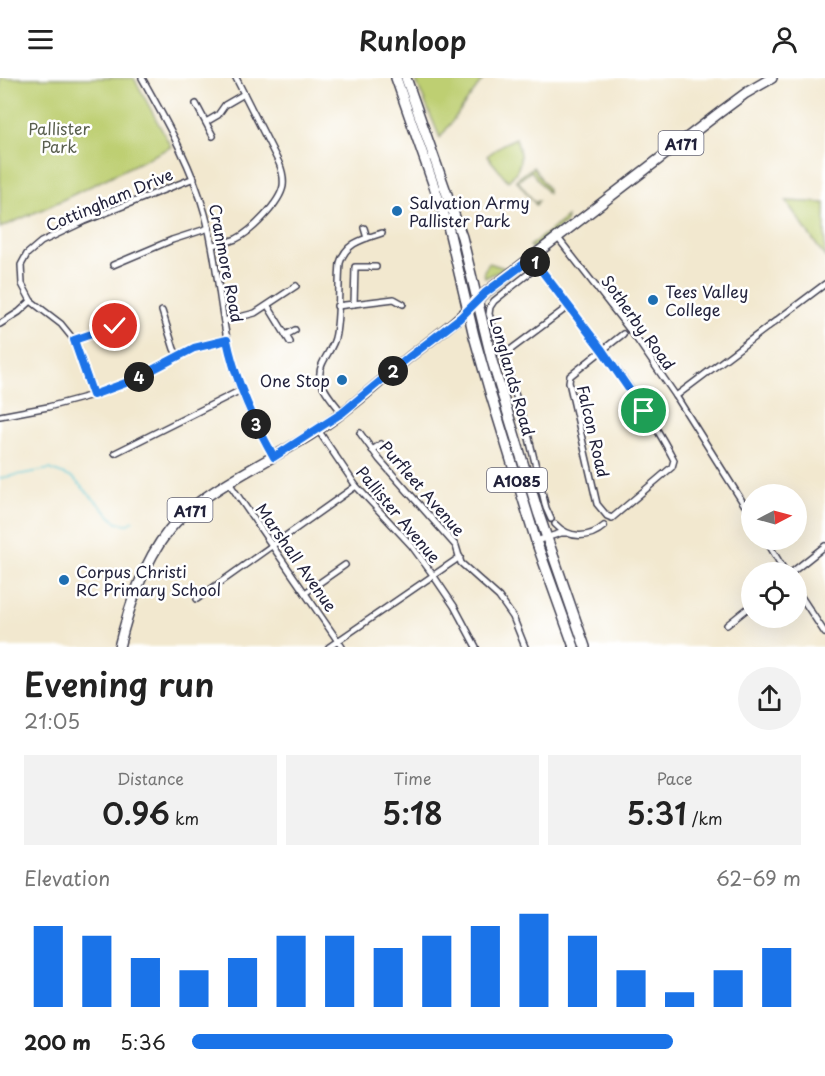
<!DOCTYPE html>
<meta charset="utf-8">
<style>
body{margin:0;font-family:"Playpen Sans",sans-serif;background:#f2f2f2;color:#222;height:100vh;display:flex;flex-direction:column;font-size:22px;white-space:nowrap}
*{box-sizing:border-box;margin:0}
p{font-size:20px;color:#767676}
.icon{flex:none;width:33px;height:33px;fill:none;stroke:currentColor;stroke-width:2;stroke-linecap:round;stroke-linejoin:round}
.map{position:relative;height:569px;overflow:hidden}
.drawer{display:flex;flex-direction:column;background:#fff;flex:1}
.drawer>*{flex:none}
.needle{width:39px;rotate:84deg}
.fabs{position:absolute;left:741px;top:406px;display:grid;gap:12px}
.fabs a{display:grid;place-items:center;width:66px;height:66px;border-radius:50%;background:#fff;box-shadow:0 6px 24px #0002;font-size:30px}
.pin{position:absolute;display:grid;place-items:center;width:51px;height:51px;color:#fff;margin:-26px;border:3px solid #fff;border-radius:50%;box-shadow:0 2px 6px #0007}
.km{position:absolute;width:30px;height:30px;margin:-15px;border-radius:50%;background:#222;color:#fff;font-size:16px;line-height:30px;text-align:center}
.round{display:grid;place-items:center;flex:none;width:63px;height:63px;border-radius:32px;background:#f2f2f2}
.headline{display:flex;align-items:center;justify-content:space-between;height:102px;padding:0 24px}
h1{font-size:33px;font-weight:600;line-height:45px}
.figures{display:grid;grid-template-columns:repeat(3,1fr);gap:9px;height:102px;padding:6px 24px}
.figures div{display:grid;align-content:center;border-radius:0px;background:#f2f2f2;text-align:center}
.figures b{font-size:30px;font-weight:600}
.figures small{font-size:16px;font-weight:400}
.figures p{font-size:16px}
.chart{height:168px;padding:12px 24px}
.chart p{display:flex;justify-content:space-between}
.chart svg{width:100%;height:108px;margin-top:6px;stroke:#1a73e8;stroke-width:6}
ul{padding:0 24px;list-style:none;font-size:20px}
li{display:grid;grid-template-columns:96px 72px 1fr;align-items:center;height:45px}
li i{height:15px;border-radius:8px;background:#1a73e8}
header{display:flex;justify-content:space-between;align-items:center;height:78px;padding:0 24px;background:#fff;font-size:27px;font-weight:600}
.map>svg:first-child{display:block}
.green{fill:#becf72;stroke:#707856;stroke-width:1.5}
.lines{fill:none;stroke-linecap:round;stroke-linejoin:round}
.stream{stroke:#5bc7d4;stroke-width:1.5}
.minor-casing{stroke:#414051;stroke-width:8}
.primary-casing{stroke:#414051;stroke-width:12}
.minor{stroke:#fff;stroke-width:5}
.primary{stroke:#fff;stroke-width:9}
.route-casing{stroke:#fff;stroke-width:12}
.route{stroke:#1a73e8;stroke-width:8}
.poi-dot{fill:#1f6fb2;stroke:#fff;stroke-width:2}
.labels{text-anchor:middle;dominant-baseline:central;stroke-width:5;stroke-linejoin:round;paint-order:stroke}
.shield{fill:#fff;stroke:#646476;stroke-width:1.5}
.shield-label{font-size:15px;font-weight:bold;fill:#22223b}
.park-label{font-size:16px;fill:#595f4e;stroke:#fff}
.street-label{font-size:16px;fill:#22223b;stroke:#fff}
.poi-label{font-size:16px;fill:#22223b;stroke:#fff;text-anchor:start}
</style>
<header><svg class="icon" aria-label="menu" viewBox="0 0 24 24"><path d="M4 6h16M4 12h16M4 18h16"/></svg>Runloop<svg class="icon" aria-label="person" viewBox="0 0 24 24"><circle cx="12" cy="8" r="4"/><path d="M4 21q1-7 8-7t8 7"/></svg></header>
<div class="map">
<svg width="825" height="569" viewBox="0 0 825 569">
<rect width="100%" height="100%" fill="#fff"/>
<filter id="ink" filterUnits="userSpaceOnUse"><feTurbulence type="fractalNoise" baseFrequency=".0167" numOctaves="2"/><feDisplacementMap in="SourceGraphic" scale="12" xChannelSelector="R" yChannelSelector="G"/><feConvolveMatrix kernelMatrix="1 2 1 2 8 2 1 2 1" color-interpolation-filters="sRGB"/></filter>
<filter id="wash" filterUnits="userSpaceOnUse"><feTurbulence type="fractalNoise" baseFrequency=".008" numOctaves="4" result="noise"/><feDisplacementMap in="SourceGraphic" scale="24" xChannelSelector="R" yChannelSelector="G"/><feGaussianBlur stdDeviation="1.35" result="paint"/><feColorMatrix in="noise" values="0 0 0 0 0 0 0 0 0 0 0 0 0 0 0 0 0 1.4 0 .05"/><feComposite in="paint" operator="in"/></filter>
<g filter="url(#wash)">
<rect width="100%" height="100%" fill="#f2e8cf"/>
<g class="green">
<polygon points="0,0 134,0 171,69 52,127 0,150"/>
<polygon points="415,0 484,0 440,60"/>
<path d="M516,60c6,18 7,30 -8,43l-21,-25 16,-12z"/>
<polygon points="533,89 548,111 548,115 531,93 518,103 535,125 539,122 536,127 516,102"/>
<polygon points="786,123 825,125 825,179"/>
<polygon points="567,139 566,144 532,171 530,168"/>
<polygon points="489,185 505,190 485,200 484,193"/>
</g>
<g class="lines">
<polyline class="stream" points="0,400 50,391 57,394 73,400 117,445 129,446 133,443"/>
</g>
</g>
<g filter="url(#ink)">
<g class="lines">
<g class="minor-casing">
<g id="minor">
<path d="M142,0c24,43 50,88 63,136 13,47 14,96 26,143 8,36 25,69 43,100"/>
<polyline points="196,26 213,58"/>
<polyline points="206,44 218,37 225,27 244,16"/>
<polyline points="364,150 367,160"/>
<polyline points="558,160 636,260 676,318 752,439"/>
<path d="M213,167c8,-2 16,-3 23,-6 15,-7 44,-36 47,-53 1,-8 -1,-16 -4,-23l-43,-85"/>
<path d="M532,180c48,64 105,131 142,202l-2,7 -60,51 -5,-2 -10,-12 -28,-122 1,-6 53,-42"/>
<polyline points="113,187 172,162 209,150"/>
<polyline points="538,188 494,223 490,229 489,236 527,352 546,430 551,441"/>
<polyline points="354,226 355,189 376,189"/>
<polyline points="268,228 290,264"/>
<polyline points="337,228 394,221 403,226"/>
<polyline points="162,233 174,271 178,278"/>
<polyline points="224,243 255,235 296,208"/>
<polyline points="0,246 19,234 31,223"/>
<polyline points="286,257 295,252"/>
<polyline points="74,262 122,245"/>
<polyline points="502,278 569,228"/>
<polyline points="93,317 74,262 61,246 31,223 22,206 21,187 27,176 41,164 85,143 194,100"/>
<polyline points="676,318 825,206"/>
<path d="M342,335c-7,-10 -20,-23 -22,-36 -2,-14 12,-26 15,-39 5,-19 3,-54 5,-75 6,-21 24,-24 42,-30"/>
<polyline points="0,338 48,329 93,317 131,303 194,270 227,262"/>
<polyline points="318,352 356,408 411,467 433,497 454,528 476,569"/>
<polyline points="360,355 379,381 456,468 461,485 499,519 513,539 525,569"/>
<polyline points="372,372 381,366"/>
<polyline points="115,375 241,312"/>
<polyline points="229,405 342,569"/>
<path d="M555,446c14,15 34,15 49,2"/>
<polyline points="766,462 786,495"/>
<polyline points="536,463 561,455 566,455"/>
<polyline points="791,495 825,468"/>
<polyline points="796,511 825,555"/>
<polyline points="305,515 345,487"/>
<polyline points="197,521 356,408"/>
<polyline points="727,547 752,527"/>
<polyline points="329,569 460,479"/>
</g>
</g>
<g class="primary-casing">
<g id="primary">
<polyline points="396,0 448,148 474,258 490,314 536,463 574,569"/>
<polyline points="406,0 462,159 492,283 538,434 585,569"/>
<path d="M119,569c10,-40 24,-84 50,-117 30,-38 101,-69 143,-96 35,-22 65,-50 96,-76 27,-21 53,-40 77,-65l234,-180 27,-20 26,-15"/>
</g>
</g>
<use href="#minor" class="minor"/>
<use href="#primary" class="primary"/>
</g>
</g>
<g class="lines" filter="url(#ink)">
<g class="route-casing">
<path id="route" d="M115,248l-41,14 19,55 38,-14 63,-33 33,-8c9,43 26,80 47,117l68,-44 66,-55 52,-40 25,-25 47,-35 70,92 42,61"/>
</g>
<use href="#route" class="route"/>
</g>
<g class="poi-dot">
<circle cx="397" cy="133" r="6"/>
<circle cx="653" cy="222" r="6"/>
<circle cx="342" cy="302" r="6"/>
<circle cx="64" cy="502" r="6"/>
</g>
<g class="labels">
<g class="shield">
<rect x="658.5" y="53" width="45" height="24" rx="4.5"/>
<rect x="487" y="390" width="60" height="24" rx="4.5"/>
<rect x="167.5" y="420" width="45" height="24" rx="4.5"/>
</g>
<g class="shield-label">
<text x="681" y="65">A171</text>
<text x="517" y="402">A1085</text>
<text x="190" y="432">A171</text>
</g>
<g class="park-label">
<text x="59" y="50">Pallister<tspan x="59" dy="18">Park</tspan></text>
</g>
<g class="street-label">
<text transform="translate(109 121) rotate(-23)">Cottingham Drive</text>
<text transform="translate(227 185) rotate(79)">Cranmore Road</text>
<text transform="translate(639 244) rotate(54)">Sotherby Road</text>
<text transform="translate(513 298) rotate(74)">Longlands Road</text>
<text transform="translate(594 353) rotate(77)">Falcon Road</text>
<text transform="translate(423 410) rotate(49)">Purfleet Avenue</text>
<text transform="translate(399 436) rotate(50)">Pallister Avenue</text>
<text transform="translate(297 479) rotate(55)">Marshall Avenue</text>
</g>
<g class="poi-label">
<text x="409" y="124">Salvation Army<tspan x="409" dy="18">Pallister Park</tspan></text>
<text x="665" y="213">Tees Valley<tspan x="665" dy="18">College</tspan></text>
<text x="330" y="302" text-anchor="end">One Stop</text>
<text x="76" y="493">Corpus Christi<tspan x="76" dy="18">RC Primary School</tspan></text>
</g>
</g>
</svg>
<div class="fabs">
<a><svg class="needle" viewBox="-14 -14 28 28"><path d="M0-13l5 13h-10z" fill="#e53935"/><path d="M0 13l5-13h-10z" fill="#767676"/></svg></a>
<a><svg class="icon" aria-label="locate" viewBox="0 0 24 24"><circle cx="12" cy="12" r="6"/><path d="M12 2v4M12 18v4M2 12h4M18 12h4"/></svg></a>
</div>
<div class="pin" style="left:644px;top:333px;background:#1e9e55"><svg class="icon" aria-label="arrive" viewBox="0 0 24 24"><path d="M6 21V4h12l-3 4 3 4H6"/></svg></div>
<div class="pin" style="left:115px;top:248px;background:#d93025"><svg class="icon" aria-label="check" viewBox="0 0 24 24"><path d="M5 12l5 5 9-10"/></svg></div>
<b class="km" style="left:535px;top:184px">1</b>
<b class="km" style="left:393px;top:293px">2</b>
<b class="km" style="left:256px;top:346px">3</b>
<b class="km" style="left:139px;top:299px">4</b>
</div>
<section class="drawer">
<div class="headline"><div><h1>Evening run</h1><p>21:05</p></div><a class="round"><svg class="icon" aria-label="share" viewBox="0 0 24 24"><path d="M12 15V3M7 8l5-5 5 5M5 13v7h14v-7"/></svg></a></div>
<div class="figures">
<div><p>Distance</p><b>0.96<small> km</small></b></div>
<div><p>Time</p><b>5:18</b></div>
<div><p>Pace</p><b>5:31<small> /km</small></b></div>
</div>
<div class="chart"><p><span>Elevation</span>62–69 m</p>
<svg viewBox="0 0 160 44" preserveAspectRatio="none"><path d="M5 44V11M15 44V15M25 44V24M35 44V29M45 44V24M55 44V15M65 44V15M75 44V20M85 44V15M95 44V11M105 44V6M115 44V15M125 44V29M135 44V38M145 44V29M155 44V20"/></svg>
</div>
<ul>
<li><b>200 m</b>5:36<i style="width:79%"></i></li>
</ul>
</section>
